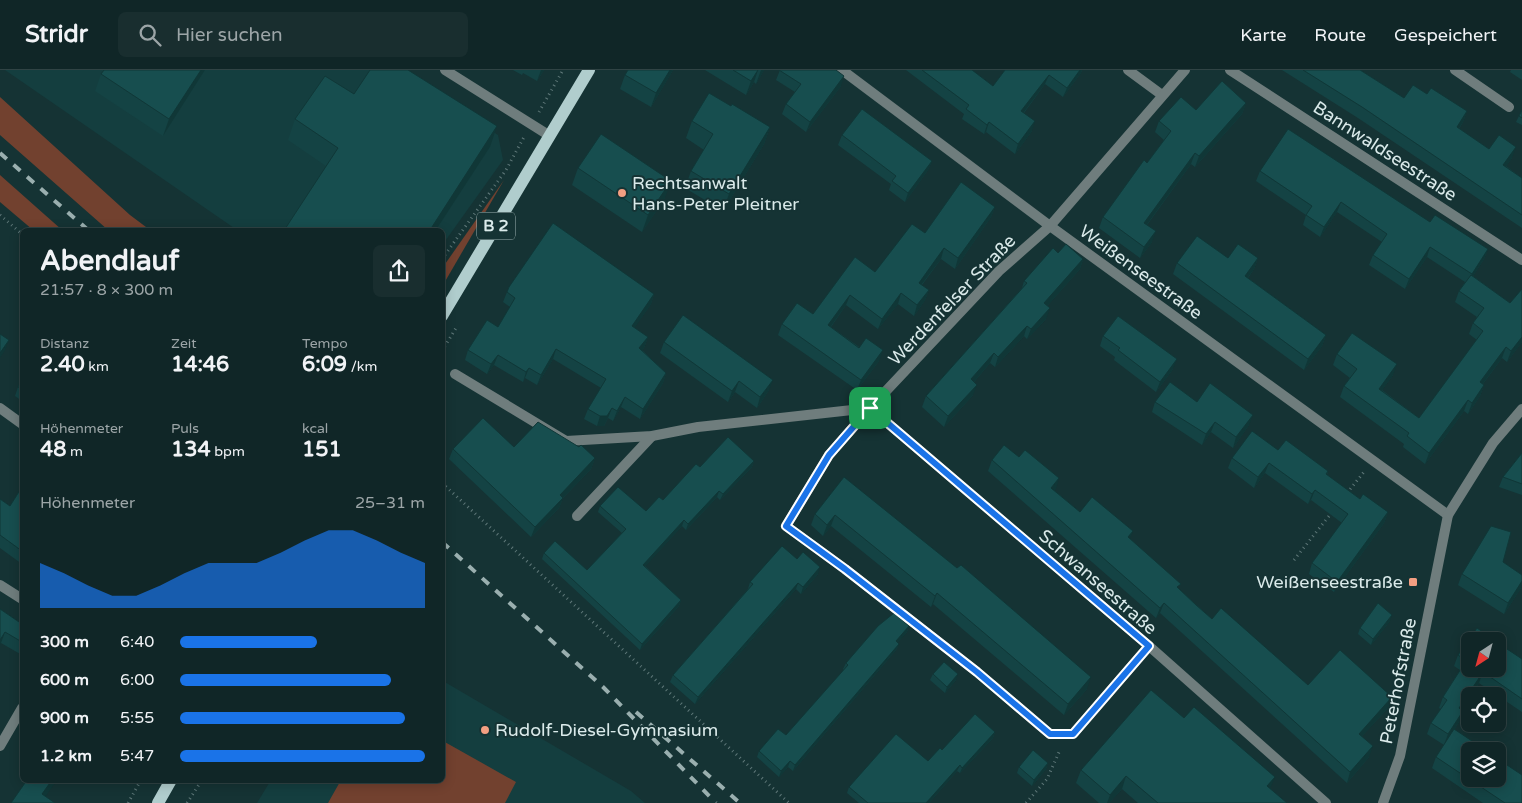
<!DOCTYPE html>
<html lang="de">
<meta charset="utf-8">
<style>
body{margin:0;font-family:"Varela Round",sans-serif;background:#192e2f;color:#f1f3f6;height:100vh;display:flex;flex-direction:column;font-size:19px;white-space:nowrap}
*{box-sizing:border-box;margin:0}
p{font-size:16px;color:#9ca5a7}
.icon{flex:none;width:28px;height:28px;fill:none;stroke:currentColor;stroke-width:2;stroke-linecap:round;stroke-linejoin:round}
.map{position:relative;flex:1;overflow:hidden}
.drawer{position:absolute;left:20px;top:158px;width:425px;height:555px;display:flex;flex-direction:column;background:#102627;border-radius:8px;box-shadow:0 2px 12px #0003,0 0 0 1px #304344}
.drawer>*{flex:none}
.needle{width:32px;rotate:216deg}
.controls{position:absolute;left:1461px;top:562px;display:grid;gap:10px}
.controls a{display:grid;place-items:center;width:45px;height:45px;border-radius:8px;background:#102627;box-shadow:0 2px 12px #0003,0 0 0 1px #304344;font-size:25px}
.pin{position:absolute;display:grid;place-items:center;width:42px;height:42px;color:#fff;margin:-21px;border-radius:10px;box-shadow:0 2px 8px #0006}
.round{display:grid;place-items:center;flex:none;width:52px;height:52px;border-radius:8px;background:#192e2f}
.summary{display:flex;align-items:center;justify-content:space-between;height:85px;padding:0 20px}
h1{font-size:28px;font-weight:700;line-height:38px}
.stats{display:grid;grid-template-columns:repeat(3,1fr);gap:8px;height:85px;padding:5px 20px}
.stats div{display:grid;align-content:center}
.stats b{font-size:21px;font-weight:700}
.stats small{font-size:14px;font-weight:400}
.stats p{font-size:14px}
.chart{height:140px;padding:10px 20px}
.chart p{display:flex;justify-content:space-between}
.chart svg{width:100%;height:90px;margin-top:5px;fill:#1a73e8;opacity:.7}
ul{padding:0 20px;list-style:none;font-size:16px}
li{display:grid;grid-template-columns:80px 60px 1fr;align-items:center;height:38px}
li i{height:12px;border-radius:6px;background:#1a73e8}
header{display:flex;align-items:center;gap:30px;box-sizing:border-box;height:70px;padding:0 25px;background:#102627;border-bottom:1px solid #304344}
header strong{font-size:24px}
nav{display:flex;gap:28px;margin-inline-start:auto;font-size:18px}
.search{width:350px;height:45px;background:#192e2f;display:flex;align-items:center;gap:12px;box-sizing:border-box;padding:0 18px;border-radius:8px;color:#9ca5a7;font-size:19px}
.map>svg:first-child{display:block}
.built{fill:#143e3f}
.green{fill:#72412f}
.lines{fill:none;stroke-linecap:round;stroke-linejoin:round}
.path{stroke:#5f7879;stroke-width:3;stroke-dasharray:1 4;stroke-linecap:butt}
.minor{stroke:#6f7d7d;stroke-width:10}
.primary{stroke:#b0cdcd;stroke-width:12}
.rail{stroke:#9aafaf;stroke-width:4;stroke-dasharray:9 9;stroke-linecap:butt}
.wall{fill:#144344}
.shaded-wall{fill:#103737}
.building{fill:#174e4f;stroke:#103737}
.route-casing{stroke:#fff;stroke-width:10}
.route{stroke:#1a73e8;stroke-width:6}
.poi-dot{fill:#f39f82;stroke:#153334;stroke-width:2}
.labels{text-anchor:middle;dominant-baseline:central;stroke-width:4;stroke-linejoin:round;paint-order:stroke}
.shield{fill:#153334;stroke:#9fb3b3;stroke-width:1}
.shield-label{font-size:16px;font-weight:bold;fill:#daeaea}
.street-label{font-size:18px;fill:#daeaea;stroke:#153334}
.poi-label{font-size:18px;fill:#daeaea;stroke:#153334;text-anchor:start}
</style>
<header>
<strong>Stridr</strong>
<div class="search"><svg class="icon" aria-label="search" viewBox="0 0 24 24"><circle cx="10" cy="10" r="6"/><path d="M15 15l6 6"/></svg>Hier suchen</div>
<nav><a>Karte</a><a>Route</a><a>Gespeichert</a></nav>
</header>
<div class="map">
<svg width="1522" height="733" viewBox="0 0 1522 733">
<rect width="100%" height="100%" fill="#153334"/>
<g class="built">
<polygon points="5,0 397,0 498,65 503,90 443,174 442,160 237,160"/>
<polygon points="443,611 631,721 645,733 257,733 271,710 442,710"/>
</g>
<g class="green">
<polygon points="0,27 130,145 150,160 108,160 0,65"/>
<polygon points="0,105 62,160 33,160 0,132"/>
<polygon points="504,110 443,215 443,197"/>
<polygon points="443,671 516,712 505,733 328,733 341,710 442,710"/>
</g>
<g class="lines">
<g class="path">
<polyline points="539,42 563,0"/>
<polyline points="0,145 22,164"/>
<polyline points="442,189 506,100 524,67"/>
<polyline points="442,281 456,258"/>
<polyline points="442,413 789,733"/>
<polyline points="1347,423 1364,402"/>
<polyline points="1294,490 1333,441"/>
<polyline points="128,733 141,710"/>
<polyline points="187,733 202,710"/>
<polyline points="1026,733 1047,709 1060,680"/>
</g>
<g class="minor">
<polyline points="445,0 550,66"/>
<polyline points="842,0 1050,156 1448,445"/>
<polyline points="1128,0 1162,25"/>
<polyline points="1230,0 1522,190"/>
<polyline points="1455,0 1509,37"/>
<polyline points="455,304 566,371 652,366 698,357 870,338"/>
<polyline points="0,338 22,354"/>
<polyline points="870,338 1149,576 1326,733"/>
<polyline points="577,446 652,366"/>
<polyline points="0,515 22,529"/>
<polyline points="1149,576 1073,664 1050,664 977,602 845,499 786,456 829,385 870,338 999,201 1050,156 1185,0"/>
<polyline points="0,676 22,638"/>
<polyline points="1383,733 1400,686 1448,445 1493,373 1522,339"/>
</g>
<g class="primary">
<polyline points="442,246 589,0"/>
<polyline points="158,733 171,710"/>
</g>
<g class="rail">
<polyline points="0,83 88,160"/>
<polyline points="442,472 603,617 716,733"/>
<polyline points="636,642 740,733"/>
</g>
</g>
<g class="wall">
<polygon points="205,0 163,66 95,21 101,4"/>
<polygon points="513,0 544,0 537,11 523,3 522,5"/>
<polygon points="628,0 673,0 651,37 620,19 625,5"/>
<polygon points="705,0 764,0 756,14 754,12 746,25"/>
<polygon points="780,0 841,16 806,62 782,44 786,34 795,22 776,10"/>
<polygon points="906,0 972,0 993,16 1005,0 1082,0 1081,3 1063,27 1045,14 1024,43 1032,61 1015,84 986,62 984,64 962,49 964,44"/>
<polygon points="1282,0 1360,0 1404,28 1427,24 1467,41 1463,52 1459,59 1489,79 1512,88 1506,96 1522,108 1522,158 1358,48"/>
<polygon points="1511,0 1522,0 1522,10 1510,2"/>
<polygon points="354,24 490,77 436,160 285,160 326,96 288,70 295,49"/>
<polygon points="1246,33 1242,44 1195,97 1191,94 1147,155 1152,172 1140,188 1099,158 1103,147 1147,93 1164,70 1155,62 1159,51 1196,40"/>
<polygon points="731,36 770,57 764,74 723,141 685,118 691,101 704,80 686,68 692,51"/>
<polygon points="1522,40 1522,55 1516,52"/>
<polygon points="842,65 932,91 928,100 905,132 889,120 891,114 838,75"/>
<polygon points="578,98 665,128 642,162 572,115"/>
<polygon points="1260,101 1430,152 1488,179 1484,189 1473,206 1510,233 1522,219 1522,272 1507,292 1502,288 1483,314 1484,315 1480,326 1468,344 1464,341 1425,394 1403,377 1404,374 1340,327 1344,316 1350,308 1333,295 1337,284 1393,305 1382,320 1419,348 1477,270 1469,264 1473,253 1477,247 1455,232 1459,221 1465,212 1427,187 1405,219 1369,195 1373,185 1382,172 1337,142 1320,167 1303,155 1306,145 1256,111"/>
<polygon points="995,137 991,147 955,199 941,189 922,215 929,220 925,230 914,246 898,234 878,259 846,235 831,257 879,291 857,320 778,265 782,254 813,244 875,202 925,163"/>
<polygon points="1058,183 1083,189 1080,199 1047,236 1046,249 1027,269 1024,266 995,297 990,293 974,312 973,325 944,357 922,337 926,326 1022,218 1024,211"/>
<polygon points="1228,188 1258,188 1254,199 1248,208 1326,265 1322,276 1304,300 1173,204 1177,193"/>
<polygon points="509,217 654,224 651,234 634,258 648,267 644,278 642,280 666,303 663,313 640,349 621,337 613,351 608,348 604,356 597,356 584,349 588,339 601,318 553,289 537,315 525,308 523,312 494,295 487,304 465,290 468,280 498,257 510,237 503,232"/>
<polygon points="1103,266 1173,299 1156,322 1114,290 1115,287 1100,276"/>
<polygon points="664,272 769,320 757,338 735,322 728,332 660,283"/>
<polygon points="22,310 22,331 15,326 18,317"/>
<polygon points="1155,332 1249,355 1233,378 1211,362 1202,375 1152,342"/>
<polygon points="453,379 595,388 591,399 563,428 559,438 531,467 449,389"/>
<polygon points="1278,380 1328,401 1327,405 1360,429 1388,442 1384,453 1334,522 1309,504 1312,493 1342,453 1311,430 1308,434 1265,403 1254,418 1228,398 1232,388"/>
<polygon points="1522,383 1522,425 1499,417 1503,407"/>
<polygon points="992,390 1059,408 1054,420 1080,442 1130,469 1179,519 1212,549 1308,615 1392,627 1388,638 1362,666 1369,687 1347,713 1160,543 1156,548 988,401"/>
<polygon points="754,391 752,397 720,430 717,427 686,460 682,456 645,496 681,530 679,536 640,580 542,489 544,483 587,500 622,463 598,442 600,436 646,441 663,430 700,397"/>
<polygon points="844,407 1087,619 1064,645 933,534 931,537 831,456 823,466 811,455 815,444"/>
<polygon points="22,417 22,494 0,478 0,429 10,436"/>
<polygon points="797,489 818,504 801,524 796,519 695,634 670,612 673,605 748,519 750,512"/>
<polygon points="1503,492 1521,518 1504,544 1458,515 1462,504"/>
<polygon points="0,539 22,554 22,585 1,573"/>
<polygon points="1390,551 1371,575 1358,564 1360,558"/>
<polygon points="909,556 907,562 897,573 899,574 896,580 793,701 788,697 779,707 757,687 759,681 786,665 844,600 843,599 846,593"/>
<polygon points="1458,585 1522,589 1522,642 1479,613 1462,640 1459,652 1444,675 1427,664 1431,653 1441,639 1439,638 1443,627 1460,600 1454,596"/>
<polygon points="933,604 956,610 945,623 930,610"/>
<polygon points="1184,648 1270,719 1287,733 1138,733 1122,719 1109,733 1099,733 1076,713 1081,700"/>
<polygon points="995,662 993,668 960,703 957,701 929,733 859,733 847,723 849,717 928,691"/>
<polygon points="1436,687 1522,733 1483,733 1432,698"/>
<polygon points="1048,693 1046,699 1032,716 1017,703 1019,697"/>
</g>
<g class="shaded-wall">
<polygon points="201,0 205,0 163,66 169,49"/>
<polygon points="541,0 544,0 537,11"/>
<polygon points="670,0 673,0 651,37 656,23"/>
<polygon points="758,0 754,12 746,25 751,11"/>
<polygon points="761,0 764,0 756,14"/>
<polygon points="1080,0 1082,0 1081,3 1063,27 1067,18"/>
<polygon points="1049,5 1045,14 1018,50 1021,41"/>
<polygon points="844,6 841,16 806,62 810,52"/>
<polygon points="1246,33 1242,44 1195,97 1199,86"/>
<polygon points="1467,41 1463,52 1453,68 1457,57"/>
<polygon points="1035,51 1032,61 1015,84 1018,74"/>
<polygon points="989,52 986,62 984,64 987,55"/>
<polygon points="497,56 490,77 436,160 430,160"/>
<polygon points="770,57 764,74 723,141 729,124"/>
<polygon points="1516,77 1512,88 1499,106 1503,95"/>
<polygon points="1195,83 1191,94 1140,164 1144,153"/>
<polygon points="932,91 928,100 905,132 908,123"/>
<polygon points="671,111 665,128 642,162 648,145"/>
<polygon points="1341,132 1337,142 1320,167 1324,157"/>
<polygon points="995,137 991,147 955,199 958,188"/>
<polygon points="1156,161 1152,172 1140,188 1144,177"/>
<polygon points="1430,177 1427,187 1405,219 1409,209"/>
<polygon points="944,178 941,189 915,223 919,213"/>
<polygon points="1488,179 1484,189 1468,214 1472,204"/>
<polygon points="1258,188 1254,199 1241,217 1245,206"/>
<polygon points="1083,189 1080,199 1040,244 1044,233"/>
<polygon points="929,220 925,230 914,246 917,235"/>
<polygon points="901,223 898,234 878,259 882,249"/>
<polygon points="654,224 651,234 629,266 632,256"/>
<polygon points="850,225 846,235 824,266 828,255"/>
<polygon points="1050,238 1046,249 1027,269 1031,259"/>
<polygon points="1027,256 1024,266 995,297 998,287"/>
<polygon points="1326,265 1322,276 1304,300 1308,289"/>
<polygon points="648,267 644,278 636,288 639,278"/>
<polygon points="1522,267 1522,272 1507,292 1511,281"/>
<polygon points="9,270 5,280 0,288 0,283"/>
<polygon points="1506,277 1502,288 1476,323 1480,312"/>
<polygon points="556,279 553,289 537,315 541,305"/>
<polygon points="883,280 879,291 857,320 861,310"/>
<polygon points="994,283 990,293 967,320 971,309"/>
<polygon points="498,285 494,295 487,304 491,294"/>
<polygon points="1177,289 1173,299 1156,322 1160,312"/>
<polygon points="1397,294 1393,305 1375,330 1379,319"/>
<polygon points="529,298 525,308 523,312 526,302"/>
<polygon points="666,303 663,313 640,349 643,339"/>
<polygon points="773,310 769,320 757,338 760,327"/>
<polygon points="739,311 735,322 728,332 732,321"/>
<polygon points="977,315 973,325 944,357 948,346"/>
<polygon points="1484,315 1480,326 1468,344 1472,333"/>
<polygon points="625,327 621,337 613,351 617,341"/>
<polygon points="1468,330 1464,341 1425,394 1429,383"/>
<polygon points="612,338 608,348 604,356 597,356 600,346"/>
<polygon points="1253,345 1249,355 1233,378 1236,367"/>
<polygon points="1215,352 1211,362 1202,375 1206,364"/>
<polygon points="595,388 591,399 556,435 560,425"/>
<polygon points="754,391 752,397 720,430 723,424"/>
<polygon points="1269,393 1265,403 1254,418 1258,407"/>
<polygon points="1059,408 1056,419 1047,428 1051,418"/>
<polygon points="1315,420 1311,430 1308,434 1312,424"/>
<polygon points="719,421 717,427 686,460 688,454"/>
<polygon points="563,428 559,438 531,467 535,457"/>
<polygon points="1388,442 1384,453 1334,522 1337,512"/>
<polygon points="835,445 831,456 823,466 827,455"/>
<polygon points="684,450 682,456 641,501 643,495"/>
<polygon points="1133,461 1129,471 1128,467"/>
<polygon points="820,497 818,504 801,524 803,517"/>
<polygon points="1522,511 1522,515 1521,518 1504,544 1508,533"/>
<polygon points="798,513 796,519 695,634 698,627"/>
<polygon points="937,523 933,534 931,537 935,526"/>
<polygon points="681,530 679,536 640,580 642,574"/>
<polygon points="1164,533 1160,543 1156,548 1160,538"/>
<polygon points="1392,545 1390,551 1371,575 1373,569"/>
<polygon points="909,556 907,562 894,577 896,571"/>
<polygon points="5,562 1,573 0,575 0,570"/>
<polygon points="899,574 896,580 793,701 795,695"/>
<polygon points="1483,602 1479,613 1455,649 1459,638"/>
<polygon points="958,604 956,610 945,623 947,617"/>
<polygon points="1091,607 1087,619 1064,645 1068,634"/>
<polygon points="1392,627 1388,638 1355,674 1359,664"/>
<polygon points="1463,641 1459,652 1444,675 1448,664"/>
<polygon points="995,662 993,668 960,703 962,698"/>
<polygon points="1373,676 1369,687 1347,713 1350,702"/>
<polygon points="790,691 788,697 779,707 781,701"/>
<polygon points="1048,693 1046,699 1032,716 1034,710"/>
<polygon points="960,695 957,701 929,733 926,733"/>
<polygon points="1126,706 1122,719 1109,733 1107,733 1110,725"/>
<polygon points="1275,707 1270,719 1267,716"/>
<polygon points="52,710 57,710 41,733 42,724"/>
</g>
<g class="building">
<polygon points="104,0 201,0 169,49 101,4"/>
<polygon points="370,0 408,0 497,56 430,160 287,160 285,159 338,78 295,49 325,6 354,24"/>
<polygon points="628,0 670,0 656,23 625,5"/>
<polygon points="733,0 758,0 751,11"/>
<polygon points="779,0 836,0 844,6 810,52 786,34 801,14"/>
<polygon points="922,0 972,0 993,16 1005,0 1080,0 1067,18 1049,5 1021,41 1035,51 1018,74 989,52 987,55 966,39 969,35"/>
<polygon points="1303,0 1360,0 1404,28 1413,15 1427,24 1431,18 1467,41 1457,57 1489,79 1499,65 1516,77 1503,95 1522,108 1522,145 1362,37"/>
<polygon points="1222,11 1246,33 1199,86 1195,83 1144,153 1156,161 1144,177 1103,147 1144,90 1147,93 1171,61 1159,51 1181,27 1196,40"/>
<polygon points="709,23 731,36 732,34 770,57 729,124 691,101 713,64 692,51"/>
<polygon points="862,39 932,91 908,123 892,111 896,106 842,65"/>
<polygon points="1522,40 1522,48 1519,46"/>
<polygon points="1288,59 1430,152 1435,145 1488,179 1472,204 1430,177 1409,209 1373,185 1387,164 1341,132 1324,157 1306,145 1312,136 1260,101"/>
<polygon points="601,64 671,111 648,145 578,98"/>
<polygon points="961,112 995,137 958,188 944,178 919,213 929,220 917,235 901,223 882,249 850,225 828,255 859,278 866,268 883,280 861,310 782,254 797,233 813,244 855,187 875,202 912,154 925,163"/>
<polygon points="553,153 654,224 632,256 648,267 639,278 666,303 643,339 625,327 617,341 612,338 607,346 600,346 588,339 606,309 556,279 541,305 529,298 526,302 498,285 491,294 468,280 487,250 498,257 515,228 507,222 509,217"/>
<polygon points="1197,166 1228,188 1238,174 1258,188 1245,206 1326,265 1308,289 1177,193"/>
<polygon points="1066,174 1083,189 1044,233 1050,238 1031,259 1027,256 998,287 994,283 971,309 977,315 948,346 926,326 1027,213 1024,211 1053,178 1058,183"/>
<polygon points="1471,205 1510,233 1522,219 1522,267 1511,281 1506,277 1480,312 1484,315 1472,333 1468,330 1429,383 1407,366 1409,363 1344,316 1357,299 1337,284 1352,263 1397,294 1379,319 1419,348 1483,261 1473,253 1484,238 1459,221"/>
<polygon points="683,245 773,310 760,327 739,311 732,321 664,272"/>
<polygon points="1118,246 1177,289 1160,312 1118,280 1120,278 1103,266"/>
<polygon points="0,264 9,270 0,283"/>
<polygon points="22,310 22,320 18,317"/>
<polygon points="1170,312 1197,332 1210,313 1253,345 1236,367 1215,352 1206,364 1155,332"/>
<polygon points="483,348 514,377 538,352 579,377 581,375 595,388 560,425 563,428 535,457 453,379"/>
<polygon points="1252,361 1278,380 1286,370 1328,401 1326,404 1360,429 1363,424 1388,442 1337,512 1312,493 1348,444 1315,420 1312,424 1269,393 1258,407 1232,388"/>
<polygon points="728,367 754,391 723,424 719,421 688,454 684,450 643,495 681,530 642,574 544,483 555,471 587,500 626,459 600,436 618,417 646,441 659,427 663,430 696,394 700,397"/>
<polygon points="1004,375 1019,387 1025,380 1059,408 1051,418 1080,442 1092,427 1133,461 1128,467 1181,514 1177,517 1196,535 1212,549 1221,538 1308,615 1340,580 1392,627 1359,664 1373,676 1350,702 1164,533 1160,538 992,390"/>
<polygon points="1522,383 1522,414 1503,407"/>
<polygon points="844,407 957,498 961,495 1091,607 1068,634 937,523 935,526 835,445 827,455 815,444"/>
<polygon points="22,417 22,481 0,465 0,429 10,436"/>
<polygon points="1491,456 1511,462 1503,492 1522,505 1522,511 1508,533 1462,504"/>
<polygon points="782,476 797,489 803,482 820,497 803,517 798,513 698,627 673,605 753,514 750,512"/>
<polygon points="1378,533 1392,545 1373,569 1360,558"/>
<polygon points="0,539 22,554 22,572 5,562 0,570"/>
<polygon points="894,543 909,556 896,571 899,574 795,695 790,691 781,701 759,681 778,659 786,665 848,595 846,593 878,556"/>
<polygon points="1477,558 1496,571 1470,571 1470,599 1498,599 1498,573 1522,589 1522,629 1483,602 1459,638 1463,641 1448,664 1431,653 1447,630 1443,627 1466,591 1458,585"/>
<polygon points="944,592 958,604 947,617 933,604"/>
<polygon points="1151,620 1184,648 1194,637 1275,707 1267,716 1287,733 1158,733 1126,706 1110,725 1081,700"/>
<polygon points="975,644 995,662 962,698 960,695 926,733 868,733 849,717 896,664 928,691 940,678 942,680"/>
<polygon points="1454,659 1487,681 1470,681 1470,709 1498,709 1498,689 1522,705 1522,733 1505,733 1436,687"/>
<polygon points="1033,680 1048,693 1034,710 1019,697"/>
<polygon points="27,710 52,710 42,724 55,733 11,733"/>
</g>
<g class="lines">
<g class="route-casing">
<polygon id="route" points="870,338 1149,576 1073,664 1050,664 977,602 845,499 786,456 829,385"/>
</g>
<use href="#route" class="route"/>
</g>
<g class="poi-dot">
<circle cx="622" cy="123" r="5"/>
<rect x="1408" y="507" width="10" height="10" rx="2.5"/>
<circle cx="485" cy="660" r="5"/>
</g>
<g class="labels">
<rect class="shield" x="477" y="142.5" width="38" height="27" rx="4"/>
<g class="shield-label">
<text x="496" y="156">B 2</text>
</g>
<g class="street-label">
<text transform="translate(1385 81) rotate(33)">Bannwaldseestraße</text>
<text transform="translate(1141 202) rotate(36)">Weißenseestraße</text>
<text transform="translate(952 230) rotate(-46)">Werdenfelser Straße</text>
<text transform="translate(1098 512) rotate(41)">Schwanseestraße</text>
<text transform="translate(1398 611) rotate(-79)">Peterhofstraße</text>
</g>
<g class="poi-label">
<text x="632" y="113">Rechtsanwalt<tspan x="632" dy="21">Hans-Peter Pleitner</tspan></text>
<text x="1403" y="512" text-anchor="end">Weißenseestraße</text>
<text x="495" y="660">Rudolf-Diesel-Gymnasium</text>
</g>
</g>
</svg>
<div class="controls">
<a><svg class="needle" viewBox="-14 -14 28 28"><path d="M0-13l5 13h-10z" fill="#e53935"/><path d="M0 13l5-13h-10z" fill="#9ca5a7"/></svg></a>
<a><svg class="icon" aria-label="locate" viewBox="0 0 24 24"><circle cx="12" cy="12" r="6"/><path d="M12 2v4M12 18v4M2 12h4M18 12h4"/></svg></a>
<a><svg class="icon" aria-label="layers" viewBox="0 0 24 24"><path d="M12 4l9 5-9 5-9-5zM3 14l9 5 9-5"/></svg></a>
</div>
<div class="pin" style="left:870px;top:338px;background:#1e9e55"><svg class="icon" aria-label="arrive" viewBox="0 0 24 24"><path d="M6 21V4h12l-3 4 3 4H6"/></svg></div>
<section class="drawer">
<div class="summary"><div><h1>Abendlauf</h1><p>21:57 · 8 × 300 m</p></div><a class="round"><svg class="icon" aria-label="share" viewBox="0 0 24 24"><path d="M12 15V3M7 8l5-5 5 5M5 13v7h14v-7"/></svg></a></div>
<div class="stats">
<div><p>Distanz</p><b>2.40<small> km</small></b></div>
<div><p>Zeit</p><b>14:46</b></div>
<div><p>Tempo</p><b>6:09<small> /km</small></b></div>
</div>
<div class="stats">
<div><p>Höhenmeter</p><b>48<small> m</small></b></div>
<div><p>Puls</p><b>134<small> bpm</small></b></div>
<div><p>kcal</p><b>151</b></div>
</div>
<div class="chart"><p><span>Höhenmeter</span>25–31 m</p>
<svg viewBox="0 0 160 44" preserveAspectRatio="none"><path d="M0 44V22L10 27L20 33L30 38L40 38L50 33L60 27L70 22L80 22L90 22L100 17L110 11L120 6L130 6L140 11L150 17L160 22V44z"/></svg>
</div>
<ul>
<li><b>300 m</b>6:40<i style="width:56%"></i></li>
<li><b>600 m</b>6:00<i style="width:86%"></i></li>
<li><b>900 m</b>5:55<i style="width:92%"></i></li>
<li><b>1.2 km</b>5:47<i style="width:100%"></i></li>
</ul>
</section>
</div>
